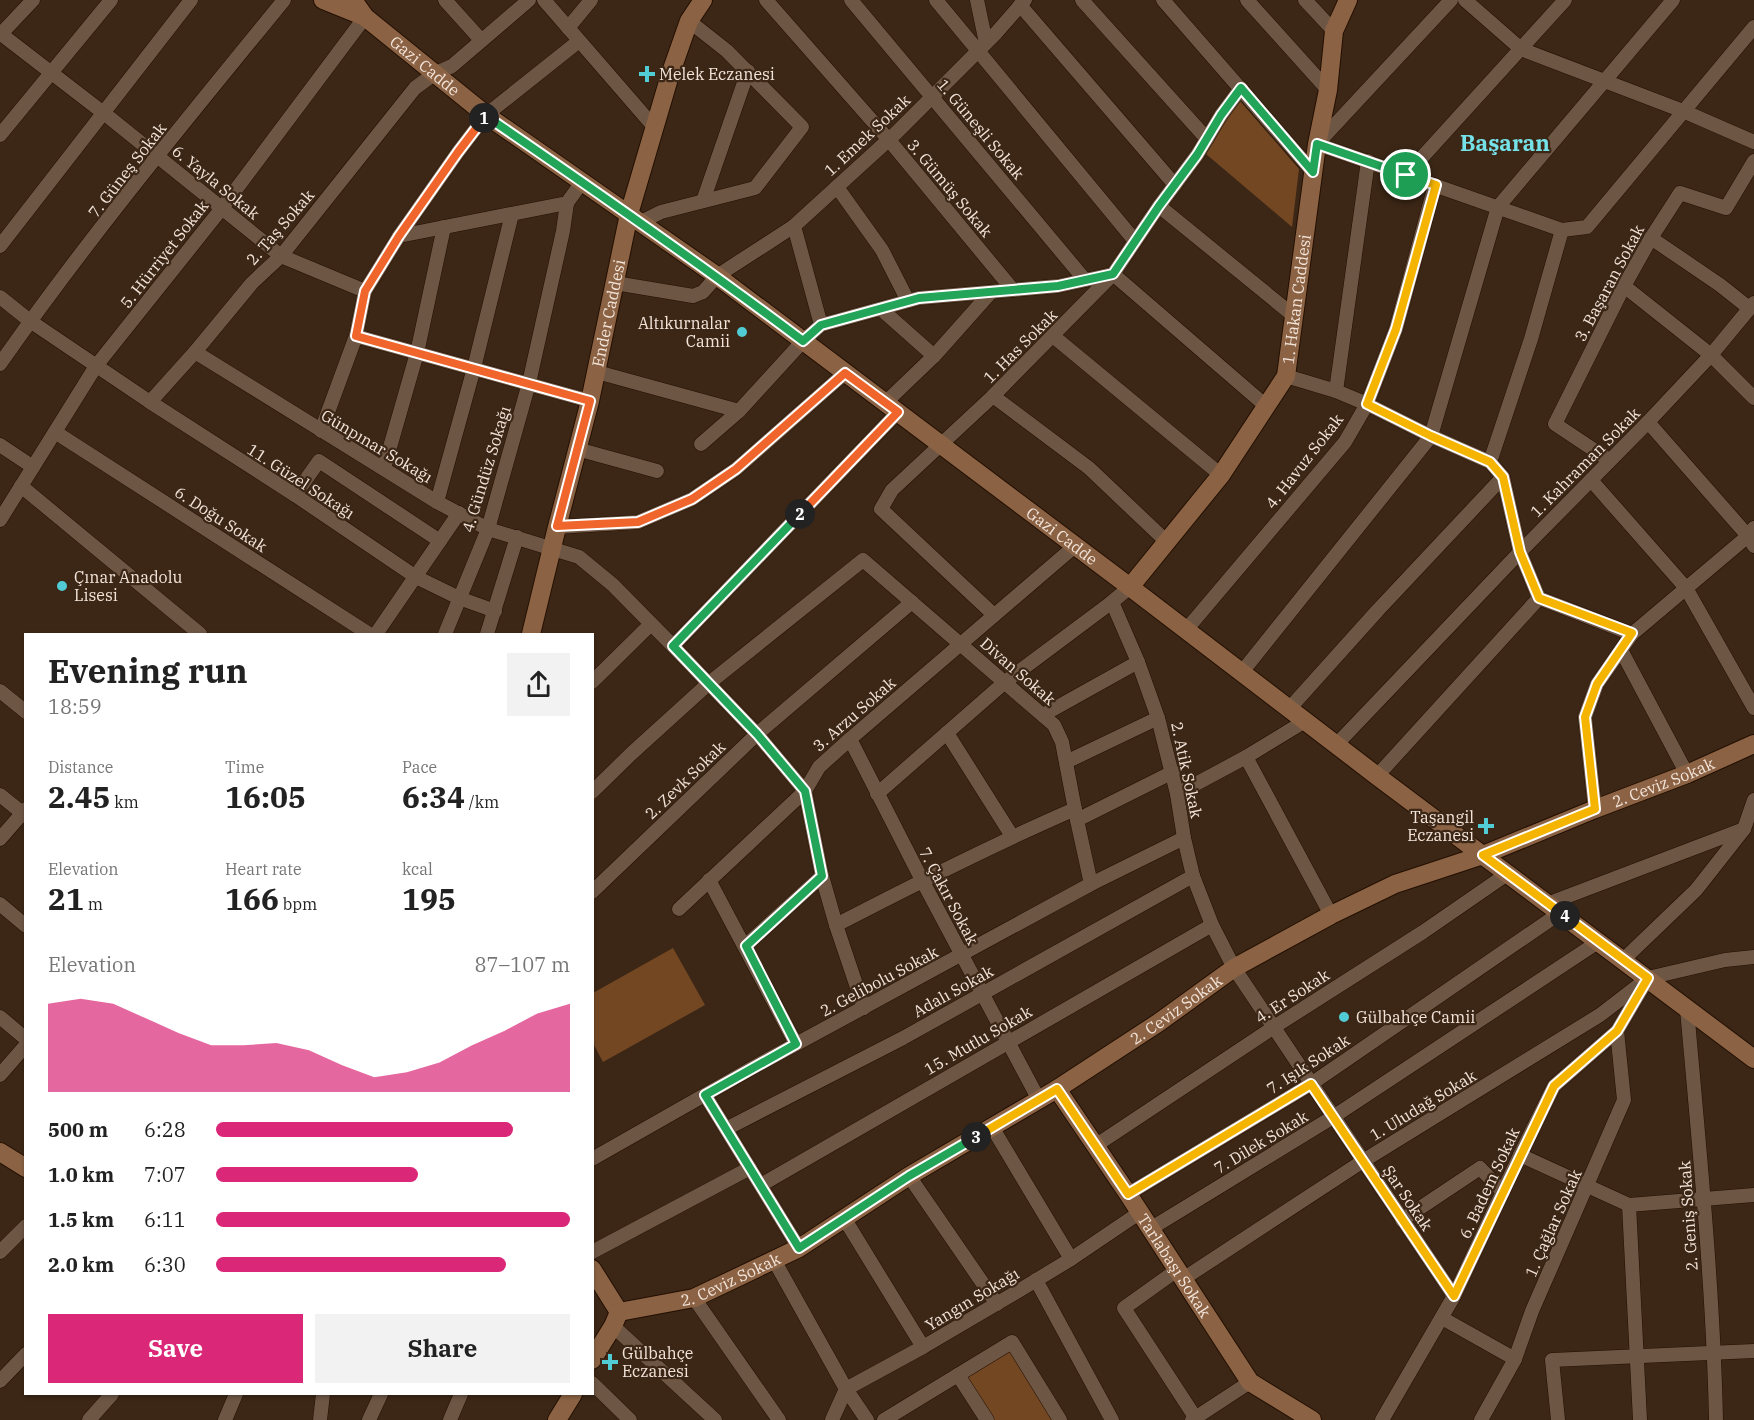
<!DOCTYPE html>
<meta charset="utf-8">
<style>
body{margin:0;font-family:"IBM Plex Serif",serif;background:#f2f2f2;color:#222;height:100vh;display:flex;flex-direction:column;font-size:22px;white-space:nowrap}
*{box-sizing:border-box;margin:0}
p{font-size:20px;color:#767676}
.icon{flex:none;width:33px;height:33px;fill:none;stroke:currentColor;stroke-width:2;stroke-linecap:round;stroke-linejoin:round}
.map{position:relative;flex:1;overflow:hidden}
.panel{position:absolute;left:24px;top:633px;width:570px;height:762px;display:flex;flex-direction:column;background:#fff;border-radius:0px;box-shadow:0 2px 4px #0004}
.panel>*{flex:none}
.pin{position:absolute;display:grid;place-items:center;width:51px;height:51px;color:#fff;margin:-26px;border:3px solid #fff;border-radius:50%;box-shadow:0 2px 6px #0007}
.km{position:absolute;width:30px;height:30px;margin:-15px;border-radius:50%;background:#222;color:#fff;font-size:16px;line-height:30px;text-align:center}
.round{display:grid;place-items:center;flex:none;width:63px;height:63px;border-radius:0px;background:#f2f2f2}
.head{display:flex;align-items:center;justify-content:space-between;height:102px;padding:0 24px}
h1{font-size:33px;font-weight:700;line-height:45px}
.figures{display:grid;grid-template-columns:repeat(3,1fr);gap:9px;height:102px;padding:6px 24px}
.figures div{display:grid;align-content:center}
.figures b{font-size:30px;font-weight:700}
.figures small{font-size:16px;font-weight:400}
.figures p{font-size:16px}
.chart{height:168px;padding:12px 24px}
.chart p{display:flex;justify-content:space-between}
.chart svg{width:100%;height:108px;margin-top:6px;fill:#db2777;opacity:.7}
.cta{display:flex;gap:12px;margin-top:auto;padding:12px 24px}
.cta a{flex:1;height:69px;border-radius:0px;background:#db2777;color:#fff;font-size:24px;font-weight:700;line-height:69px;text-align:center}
.cta a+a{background:#f2f2f2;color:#222}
ul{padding:0 24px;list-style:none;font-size:20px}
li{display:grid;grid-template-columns:96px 72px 1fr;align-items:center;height:45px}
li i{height:15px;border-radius:8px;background:#db2777}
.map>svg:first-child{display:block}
.green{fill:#744723}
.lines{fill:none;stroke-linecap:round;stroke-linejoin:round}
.street-casing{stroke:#230f01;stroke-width:15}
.secondary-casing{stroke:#230f01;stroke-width:20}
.street{stroke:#6e5644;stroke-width:14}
.secondary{stroke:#8b6344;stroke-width:18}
.split-1-casing{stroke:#fff;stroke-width:12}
.split-2-casing{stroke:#fff;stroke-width:12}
.split-3-casing{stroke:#fff;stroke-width:12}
.split-4-casing{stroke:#fff;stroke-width:12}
.split-5-casing{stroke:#fff;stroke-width:12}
.split-1{stroke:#22a559;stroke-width:8}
.split-2{stroke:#f0652b;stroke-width:8}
.split-3{stroke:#22a559;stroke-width:8}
.split-4{stroke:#f5b400;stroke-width:8}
.split-5{stroke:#f5b400;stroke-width:8}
.poi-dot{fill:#51ccd4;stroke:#3c2716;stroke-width:2}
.labels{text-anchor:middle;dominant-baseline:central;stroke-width:4.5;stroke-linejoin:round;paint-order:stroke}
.street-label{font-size:16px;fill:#f3e4da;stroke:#3c2716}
.poi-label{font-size:16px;fill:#f3e4da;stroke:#3c2716;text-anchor:start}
.district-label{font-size:22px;font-weight:bold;fill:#75e1e8;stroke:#3c2716}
</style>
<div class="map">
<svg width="1754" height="1420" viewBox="0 0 1754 1420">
<rect width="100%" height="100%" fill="#3c2716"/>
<g class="green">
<polygon points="1240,101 1299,169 1292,227 1206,154 1223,123"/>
<polygon points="673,948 705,1005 603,1062 593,1043 593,993"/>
<polygon points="1010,1350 1054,1420 993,1420 965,1376"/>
</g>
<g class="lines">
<g class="street-casing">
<g id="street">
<polyline points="445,0 481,40"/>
<polyline points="544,0 655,128"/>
<polyline points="766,0 889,140 1013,290"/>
<polyline points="851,0 1085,280"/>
<polyline points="936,0 1135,241"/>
<polyline points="977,0 986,43"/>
<polyline points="1082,0 1207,139"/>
<polyline points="1163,0 1313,172"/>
<polyline points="1247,0 1328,90"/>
<polyline points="1305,0 1334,31"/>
<polyline points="1451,0 1317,144 1562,230 1587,227 1754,27"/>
<polyline points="1465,0 1521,49 1683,111 1754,142"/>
<polyline points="1020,5 1175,185"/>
<polyline points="568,28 591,0"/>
<polyline points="1,34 110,118 281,256 365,291"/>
<polyline points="0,35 33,0"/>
<polyline points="0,135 111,0"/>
<polyline points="1406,175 1565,0"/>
<polyline points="837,187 882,250 908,301"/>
<polyline points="703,201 748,71"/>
<polyline points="1159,206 1294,316"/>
<polyline points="641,222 661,212 755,188 802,127 727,51 689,21"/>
<polyline points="794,226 821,325"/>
<polyline points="399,236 567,203 582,182"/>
<polyline points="1651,238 1720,285 1749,308"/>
<polyline points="0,246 191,0"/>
<polyline points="615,283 693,296 703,292 717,276 794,226 896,133 996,33 1025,0"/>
<polyline points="1624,286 1711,355 1754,398"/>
<polyline points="0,297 30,321 150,402 295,495 416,577 459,598 495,611"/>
<polyline points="881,309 934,356"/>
<polyline points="356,336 590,401"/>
<polyline points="1053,336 1221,475"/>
<polyline points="195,352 437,502 488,529 579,557 613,585 673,646 757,734 805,791 679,909"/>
<path d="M0,364c88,-126 187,-245 284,-364"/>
<polyline points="597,372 739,411 803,341 821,325 919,298 1058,286 1113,274 1266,406"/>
<polyline points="1286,376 1336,391 1367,404 1431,436 1490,462 1503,477 1520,552 1539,598 1632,634"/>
<polyline points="1336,391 1368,161"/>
<polyline points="993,396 1089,468 1167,542"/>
<polyline points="150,402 195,352 252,283 281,256 415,88 434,74 452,66 529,0"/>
<polyline points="885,403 934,356 991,292"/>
<polyline points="1648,422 1748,536 1754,546"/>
<polyline points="321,431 356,336 365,291 399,236 458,152 486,115 579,41"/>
<polyline points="55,432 369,634"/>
<polyline points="701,444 739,411"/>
<polyline points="0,445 33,467"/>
<polyline points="577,449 657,471"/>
<polyline points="1609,460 1555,424 1624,286 1651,238 1680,193 1726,208 1754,161"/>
<polyline points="1490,462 1531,339 1562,230"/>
<polyline points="384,468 417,353 444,227"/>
<polyline points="1591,480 1686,588 1754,708"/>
<polyline points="21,486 200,634"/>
<polyline points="295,495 319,461 440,541"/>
<polyline points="437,502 474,368 512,214"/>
<polyline points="0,520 96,366 222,208 365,17"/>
<polyline points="557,527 638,522 692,499 736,469 845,373"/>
<polyline points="1130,587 1112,602 1138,662 1158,718 1177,794 1184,838 1193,876 1212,925 1234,968 1454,1296"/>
<polyline points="994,615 881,509 892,490 993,396 1113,274 1159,206 1197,155 1221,115 1241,88"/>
<polyline points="1186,630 1345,442 1367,404 1396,329 1435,185"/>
<polyline points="376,634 459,513"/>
<polyline points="445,634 488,529 529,383 563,231 567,203"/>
<polyline points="487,634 517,537"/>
<polyline points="673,646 898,412"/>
<polyline points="1621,650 1687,774"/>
<polyline points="1242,672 1431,436 1498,207 1673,0"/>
<polyline points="592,682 651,624"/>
<polyline points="0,691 26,712"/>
<polyline points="1289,709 1378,610 1503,477"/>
<polyline points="1043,715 1138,662"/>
<polyline points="947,733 1012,836"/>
<polyline points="850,739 922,880 1039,1100"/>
<polyline points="1336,745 1520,552 1648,422 1711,355 1754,303"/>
<polyline points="1246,757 1331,915"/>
<polyline points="1066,762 1158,718"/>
<polyline points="1377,776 1539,598"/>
<polyline points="592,792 632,753 708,684 863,560 1054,725 1062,742 1077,820 1091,884"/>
<polyline points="877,794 1005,682 1112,602"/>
<polyline points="1177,794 1246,757 1305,721"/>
<polyline points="0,795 26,816"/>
<polyline points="1595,809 1585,717 1597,684 1632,634 1748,536 1754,528"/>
<polyline points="1077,820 1173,772"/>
<polyline points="0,839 26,809"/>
<polyline points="709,880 796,1044"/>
<polyline points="592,892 757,734 912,602"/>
<polyline points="0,904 26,926"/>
<polyline points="1547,904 1744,829"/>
<path d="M836,925c79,-41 158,-81 239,-116"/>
<polyline points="745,946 822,876"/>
<polyline points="1623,960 1696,890 1744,829 1754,800"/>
<polyline points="864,1008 836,925 822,876 805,791 819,767 850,739 1075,546"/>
<path d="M1687,1009c12,137 26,274 29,411"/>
<polyline points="0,1017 26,1039"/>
<polyline points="0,1075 26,1045"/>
<polyline points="705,1095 799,1248"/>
<polyline points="992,1127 1071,1259"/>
<polyline points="726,1129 903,1038 1193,876"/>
<polyline points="1095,1146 1274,1027 1423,932 1507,874"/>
<polyline points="1520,1155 1629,1205 1754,1195"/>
<polyline points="592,1159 752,1068 1091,884 1184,838"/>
<polyline points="909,1176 997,1304"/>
<polyline points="761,1185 1212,925"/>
<polyline points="1128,1194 1311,1084 1560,913"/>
<polyline points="1629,1205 1640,1420"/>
<polyline points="844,1218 923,1347"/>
<polyline points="1402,1220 1480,1168 1503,1192"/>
<polyline points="1150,1229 1333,1117 1598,942"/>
<polyline points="0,1252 26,1226"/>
<polyline points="592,1252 750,1168"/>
<polyline points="774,1260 846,1389 867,1420"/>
<polyline points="1177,1270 1124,1308 1195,1417"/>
<polyline points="1183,1279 1363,1161 1600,1015 1648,978 1725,960 1754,957"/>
<polyline points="1036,1280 1112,1420"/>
<polyline points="694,1298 779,1420"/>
<polyline points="1442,1318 1515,1359"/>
<polyline points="613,1326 715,1420"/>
<polyline points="958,1375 987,1420"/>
<polyline points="0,1381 26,1354"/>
<polyline points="592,1383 630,1420"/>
<polyline points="89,1420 112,1394"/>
<polyline points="225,1420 236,1394"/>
<polyline points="320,1420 323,1394"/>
<polyline points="369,1420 381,1394"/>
<polyline points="450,1420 461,1394"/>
<polyline points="832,1420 846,1389 923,1347 1020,1290 1071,1259 1139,1213"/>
<polyline points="884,1420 1012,1342 1060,1420"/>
<polyline points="1192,1420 1250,1382"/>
<polyline points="1382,1420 1454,1296 1520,1155 1554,1086 1617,1031 1644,985"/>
<polyline points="1481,1420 1515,1359 1532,1311 1624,1100 1617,1031"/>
<polyline points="1558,1420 1552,1360 1754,1351"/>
</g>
</g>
<g class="secondary-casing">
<g id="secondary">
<polyline points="323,0 365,17"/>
<path id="s1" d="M353,0l12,17 121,98 231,161 413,311 247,189 377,283"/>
<path id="s2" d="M1130,587l91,-112 65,-99 31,-232 11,-54 6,-59 14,-31"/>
<path id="s3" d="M531,634l26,-107 33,-126 39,-187 41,-139 19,-54 14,-21"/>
<path id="s4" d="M1057,1089l71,105 122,188 62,38"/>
<polyline points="0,1152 26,1168"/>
<polyline points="592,1269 619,1312"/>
<path id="s5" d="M619,1312l75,-14 105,-50 110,-72 148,-87 101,-66 76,-55 97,-53 64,-31 88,-29 112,-46 92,-35 67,-30"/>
<polyline points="592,1360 613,1326 619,1312"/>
<polyline points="557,1420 573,1394"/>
</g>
</g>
<use href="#street" class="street"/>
<use href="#secondary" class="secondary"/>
</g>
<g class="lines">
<g class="split-1-casing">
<path id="split-1" d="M484,118l2,-2c107,73 213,147 317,225l18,-16 98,-27 139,-12 55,-12 46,-68 38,-51 24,-40 20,-27 72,84 4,-28 89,31"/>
</g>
<g class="split-2-casing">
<polyline id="split-2" points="484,118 458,152 399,236 365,291 356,336 590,401 557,526 638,522 692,499 736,469 845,373 898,412 800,514"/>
</g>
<g class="split-3-casing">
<polyline id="split-3" points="800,514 673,646 757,734 805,791 822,876 746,946 796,1044 705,1095 799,1248 909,1176 976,1137"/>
</g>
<g class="split-4-casing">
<polyline id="split-4" points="976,1137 1057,1089 1128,1194 1311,1084 1454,1296 1554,1086 1617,1031 1648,978 1565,916"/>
</g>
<g class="split-5-casing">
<polyline id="split-5" points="1406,175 1436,185 1396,329 1367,404 1431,436 1490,462 1503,477 1520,552 1539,598 1632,633 1597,684 1585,717 1595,809 1483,855 1565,916"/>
</g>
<use href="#split-1" class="split-1"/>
<use href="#split-2" class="split-2"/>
<use href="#split-3" class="split-3"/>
<use href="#split-4" class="split-4"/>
<use href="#split-5" class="split-5"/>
</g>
<g class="poi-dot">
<path d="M644 65h6v6h6v6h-6v6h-6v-6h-6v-6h6z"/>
<circle cx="742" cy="332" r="6"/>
<circle cx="62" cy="586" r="6"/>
<path d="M1483 817h6v6h6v6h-6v6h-6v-6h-6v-6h6z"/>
<circle cx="1344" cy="1017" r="6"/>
<path d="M607 1353h6v6h6v6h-6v6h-6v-6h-6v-6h6z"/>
</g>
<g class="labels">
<g class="street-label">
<text stroke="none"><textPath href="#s1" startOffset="98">Gazi Cadde</textPath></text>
<text transform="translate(981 129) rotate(50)">1. Güneşli Sokak</text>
<text transform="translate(867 135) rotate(-43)">1. Emek Sokak</text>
<text transform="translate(127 170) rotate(-52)">7. Güneş Sokak</text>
<text transform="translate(216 182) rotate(39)">6. Yayla Sokak</text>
<text transform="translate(950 188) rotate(50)">3. Gümüş Sokak</text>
<text transform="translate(280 227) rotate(-49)">2. Taş Sokak</text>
<text transform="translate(164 254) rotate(-52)">5. Hürriyet Sokak</text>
<text transform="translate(1609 283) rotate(-62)">3. Başaran Sokak</text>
<text stroke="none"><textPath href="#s2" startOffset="340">1. Hakan Caddesi</textPath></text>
<text stroke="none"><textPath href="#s3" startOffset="330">Ender Caddesi</textPath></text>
<text transform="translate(1020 346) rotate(-45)">1. Has Sokak</text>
<text transform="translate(377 446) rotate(31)">Günpınar Sokağı</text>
<text transform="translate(1304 461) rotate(-52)">4. Havuz Sokak</text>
<text transform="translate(1585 462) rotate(-45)">1. Kahraman Sokak</text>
<text transform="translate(486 469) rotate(-73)">4. Gündüz Sokağı</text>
<text transform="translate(301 481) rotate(33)">11. Güzel Sokağı</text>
<text transform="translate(221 519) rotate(33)">6. Doğu Sokak</text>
<text stroke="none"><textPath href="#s1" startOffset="890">Gazi Cadde</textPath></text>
<text transform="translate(1018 671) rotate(41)">Divan Sokak</text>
<text transform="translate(854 714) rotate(-41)">3. Arzu Sokak</text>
<text transform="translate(1187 770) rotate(78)">2. Atik Sokak</text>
<text transform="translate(685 780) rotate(-44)">2. Zevk Sokak</text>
<text stroke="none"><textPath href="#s5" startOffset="1179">2. Ceviz Sokak</textPath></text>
<text transform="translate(949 896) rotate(62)">7. Çakır Sokak</text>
<text transform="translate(879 981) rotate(-28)">2. Gelibolu Sokak</text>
<text transform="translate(953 991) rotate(-29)">Adalı Sokak</text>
<text transform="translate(1292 996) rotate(-33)">4. Er Sokak</text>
<text stroke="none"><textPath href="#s5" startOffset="639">2. Ceviz Sokak</textPath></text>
<text transform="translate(978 1040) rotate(-30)">15. Mutlu Sokak</text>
<text transform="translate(1308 1064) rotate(-33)">7. Işık Sokak</text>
<text transform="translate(1423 1105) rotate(-31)">1. Uludağ Sokak</text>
<text transform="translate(1261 1142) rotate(-31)">7. Dilek Sokak</text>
<text transform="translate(1489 1183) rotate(-65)">6. Badem Sokak</text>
<text transform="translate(1408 1198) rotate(56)">Şar Sokak</text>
<text transform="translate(1688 1216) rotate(-94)">2. Geniş Sokak</text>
<text transform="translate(1553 1223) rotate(-66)">1. Çağlar Sokak</text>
<text stroke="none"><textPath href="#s4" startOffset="212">Tarlabaşı Sokak</textPath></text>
<text stroke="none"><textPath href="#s5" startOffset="117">2. Ceviz Sokak</textPath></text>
<text transform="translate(972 1299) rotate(-31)">Yangın Sokağı</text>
</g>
<g class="poi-label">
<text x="659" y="74">Melek Eczanesi</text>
<text x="730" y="323" text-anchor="end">Altıkurnalar<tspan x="730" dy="18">Camii</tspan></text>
<text x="74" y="577">Çınar Anadolu<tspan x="74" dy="18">Lisesi</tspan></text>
<text x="1474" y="817" text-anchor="end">Taşangil<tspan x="1474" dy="18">Eczanesi</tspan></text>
<text x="1356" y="1017">Gülbahçe Camii</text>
<text x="622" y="1353">Gülbahçe<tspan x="622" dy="18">Eczanesi</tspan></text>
</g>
<g class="district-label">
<text x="1505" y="142">Başaran</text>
</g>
</g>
</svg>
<div class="pin" style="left:1406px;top:175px;background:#1e9e55"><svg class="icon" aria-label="arrive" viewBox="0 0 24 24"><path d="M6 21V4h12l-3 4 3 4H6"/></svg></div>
<b class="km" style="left:484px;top:118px">1</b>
<b class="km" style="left:800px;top:514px">2</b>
<b class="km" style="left:976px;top:1137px">3</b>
<b class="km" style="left:1565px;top:916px">4</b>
<section class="panel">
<div class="head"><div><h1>Evening run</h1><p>18:59</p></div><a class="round"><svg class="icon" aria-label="share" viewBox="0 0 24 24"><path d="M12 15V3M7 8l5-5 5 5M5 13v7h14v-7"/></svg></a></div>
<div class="figures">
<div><p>Distance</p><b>2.45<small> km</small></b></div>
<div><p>Time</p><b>16:05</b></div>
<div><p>Pace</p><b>6:34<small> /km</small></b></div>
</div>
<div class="figures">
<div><p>Elevation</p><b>21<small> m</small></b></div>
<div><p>Heart rate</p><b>166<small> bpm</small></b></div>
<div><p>kcal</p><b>195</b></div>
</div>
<div class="chart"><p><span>Elevation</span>87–107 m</p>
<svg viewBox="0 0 160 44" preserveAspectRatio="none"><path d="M0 44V8L10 6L20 8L30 14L40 20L50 25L60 25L70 24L80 27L90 33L100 38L110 36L120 32L130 25L140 19L150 12L160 8V44z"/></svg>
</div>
<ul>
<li><b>500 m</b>6:28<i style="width:84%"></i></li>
<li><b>1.0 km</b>7:07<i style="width:57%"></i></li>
<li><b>1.5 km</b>6:11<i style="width:100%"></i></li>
<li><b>2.0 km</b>6:30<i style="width:82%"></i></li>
</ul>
<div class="cta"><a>Save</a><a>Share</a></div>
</section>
</div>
